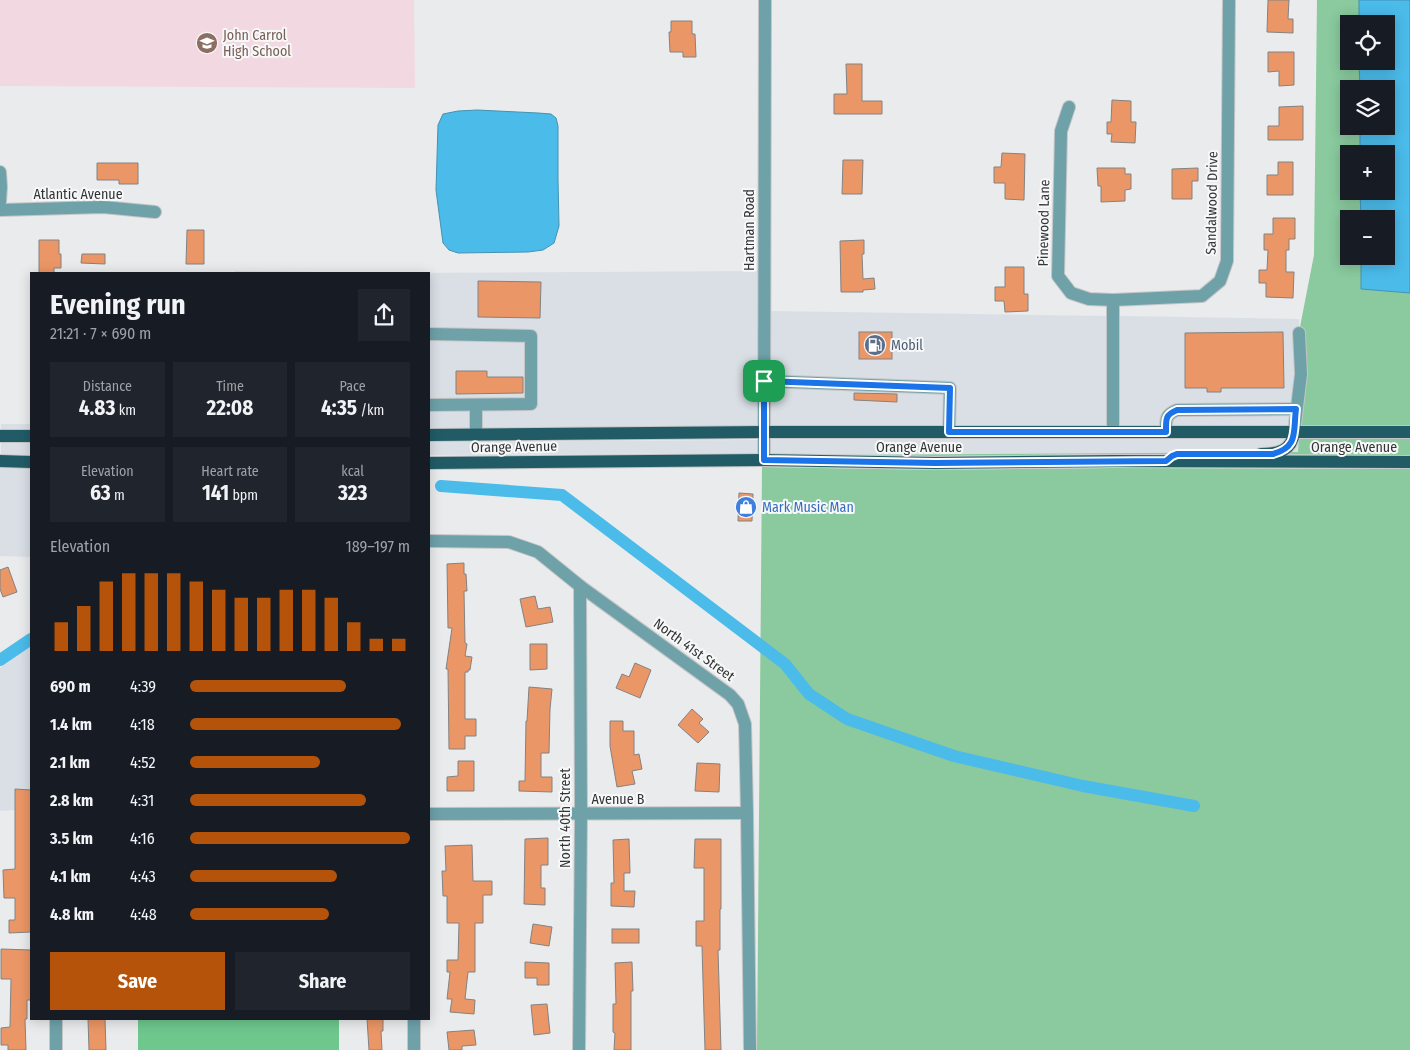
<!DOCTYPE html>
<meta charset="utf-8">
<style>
body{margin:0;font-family:"Fira Sans Condensed",sans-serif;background:#20242c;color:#f1f3f6;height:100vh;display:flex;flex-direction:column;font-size:19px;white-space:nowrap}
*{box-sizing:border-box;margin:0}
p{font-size:16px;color:#9ea1a6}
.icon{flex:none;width:28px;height:28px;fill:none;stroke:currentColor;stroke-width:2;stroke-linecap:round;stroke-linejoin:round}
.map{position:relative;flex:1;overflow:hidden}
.side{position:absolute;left:30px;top:272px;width:400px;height:748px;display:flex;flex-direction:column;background:#171b24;border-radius:0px;box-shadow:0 2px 12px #0003}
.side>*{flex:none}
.tools{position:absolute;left:1340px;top:15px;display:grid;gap:10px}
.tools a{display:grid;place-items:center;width:55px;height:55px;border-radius:0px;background:#171b24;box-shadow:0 2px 12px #0003;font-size:25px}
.pin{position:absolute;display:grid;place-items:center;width:42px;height:42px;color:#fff;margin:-21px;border-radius:10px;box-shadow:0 2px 8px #0006}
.round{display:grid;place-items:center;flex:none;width:52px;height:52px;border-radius:0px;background:#20242c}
.overview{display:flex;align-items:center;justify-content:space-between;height:85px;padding:0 20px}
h1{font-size:28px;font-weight:700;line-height:38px}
.figures{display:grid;grid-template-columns:repeat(3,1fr);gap:8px;height:85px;padding:5px 20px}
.figures div{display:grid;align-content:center;border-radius:0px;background:#20242c;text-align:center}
.figures b{font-size:21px;font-weight:700}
.figures small{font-size:14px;font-weight:400}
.figures p{font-size:14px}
.chart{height:140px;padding:10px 20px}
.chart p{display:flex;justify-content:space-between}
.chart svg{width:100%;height:90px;margin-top:5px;stroke:#b45309;stroke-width:6}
.primary-button{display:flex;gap:10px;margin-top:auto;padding:10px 20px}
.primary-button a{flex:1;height:58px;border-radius:0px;background:#b45309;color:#fff;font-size:20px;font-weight:700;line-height:58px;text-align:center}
.primary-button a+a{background:#20242c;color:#f1f3f6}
ul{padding:0 20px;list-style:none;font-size:16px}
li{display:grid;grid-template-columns:80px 60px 1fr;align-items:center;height:38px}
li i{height:12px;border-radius:6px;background:#b45309}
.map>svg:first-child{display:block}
.built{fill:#d9dfe5}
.education{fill:#f2d9e1}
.green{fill:#8aca9e}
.forest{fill:#6ec78d}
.water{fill:#4bbbea;stroke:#4492b3}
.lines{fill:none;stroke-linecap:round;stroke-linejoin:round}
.canal{stroke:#4bbbea;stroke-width:12}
.building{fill:#eb9666;stroke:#848281}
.minor-casing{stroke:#c5c6c7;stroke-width:14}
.major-casing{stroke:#c5c6c7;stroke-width:14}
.minor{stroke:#6fa1a9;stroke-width:12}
.major{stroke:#215c66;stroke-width:12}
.route-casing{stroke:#fff;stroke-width:10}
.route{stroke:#1a73e8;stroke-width:6}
.labels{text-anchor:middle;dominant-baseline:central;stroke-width:4;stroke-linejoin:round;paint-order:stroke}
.education-label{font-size:14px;fill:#785e54;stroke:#f7f8f9;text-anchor:start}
.street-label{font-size:14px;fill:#333434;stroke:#f7f8f9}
.service-label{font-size:14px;fill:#4e5e75;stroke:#f7f8f9;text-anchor:start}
.shop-label{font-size:14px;fill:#366cbe;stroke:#f7f8f9;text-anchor:start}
</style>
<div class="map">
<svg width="1410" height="1050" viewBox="0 0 1410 1050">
<rect width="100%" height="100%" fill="#e9ebec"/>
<g class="built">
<polygon points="235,271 407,273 758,271 758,426 429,428 429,274 235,274"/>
<polygon points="771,311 1107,316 1107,425 770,425"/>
<polygon points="1120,316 1299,319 1299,425 1120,425"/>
<rect x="1" y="424" width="30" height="5"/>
<polygon points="770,439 1299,439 1299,452 845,455 770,453"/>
<polygon points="758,440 758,453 429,455 429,442"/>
<polygon points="1,443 31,443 31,455 1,454"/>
<polygon points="0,468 31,469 31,557 0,556"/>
<polygon points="29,635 31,638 31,809 0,811 0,668"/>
</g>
<polygon class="education" points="0,0 414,0 415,88 0,86"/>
<g class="green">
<polygon points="1317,0 1359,0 1359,24 1349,24 1349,61 1359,61 1360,89 1349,89 1349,126 1360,126 1360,154 1349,154 1349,191 1360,191 1361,219 1349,219 1349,256 1361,256 1362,289 1410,293 1410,425 1299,425 1299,332 1314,255"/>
<polygon points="1299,439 1410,439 1410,455 1113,454 935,456 845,455 1298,452"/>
<polygon points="762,467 935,470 1113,468 1410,469 1410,1050 757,1050"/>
</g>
<rect class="forest" x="138" y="1019" width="201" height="31"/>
<g class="water">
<polygon points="1359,0 1410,0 1410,293 1361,289 1361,256 1386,256 1386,219 1361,219 1360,191 1386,191 1386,154 1360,154 1360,126 1386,126 1386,89 1360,89 1359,61 1386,61 1386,24 1359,24"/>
<polygon points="477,110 538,113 551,114 556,118 558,126 558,179 559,226 554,243 543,250 528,252 458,253 449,250 443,243 436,190 438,125 443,114 458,111"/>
</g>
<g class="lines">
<g class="canal">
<polyline points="441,486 562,495 785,664 809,694 847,719 954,756 1083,786 1194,806"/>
<polyline points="0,660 31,639"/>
</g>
</g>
<g class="building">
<polygon points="1268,0 1289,0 1288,19 1293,19 1293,33 1267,32"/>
<polygon points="671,21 692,21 692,34 695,34 696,57 683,57 683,52 670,52 669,32 671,32"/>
<polygon points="1268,52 1294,52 1294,85 1279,86 1279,71 1268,72"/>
<polygon points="846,64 862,64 862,101 882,101 882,114 834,114 834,94 847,94"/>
<polygon points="1112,100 1131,101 1131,122 1136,122 1135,143 1111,142 1112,134 1107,134 1107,122 1111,122"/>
<polygon points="1303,106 1303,140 1268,140 1268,126 1279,126 1279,107"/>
<polygon points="1002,153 1025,154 1024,200 1005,199 1005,183 994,183 994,167 1001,167"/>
<polygon points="843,160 863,160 862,194 842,194"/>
<polygon points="1278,162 1293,162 1293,195 1267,195 1267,175 1278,175"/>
<polygon points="97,163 138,163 138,184 119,184 119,180 97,180"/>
<polygon points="1097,168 1125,168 1125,174 1131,174 1131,189 1125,190 1125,201 1101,202 1101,186 1098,186"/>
<polygon points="1198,168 1198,181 1192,181 1192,199 1172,199 1172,169"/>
<polygon points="1273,218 1295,218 1295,239 1289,239 1289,250 1286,250 1286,272 1294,272 1293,298 1266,297 1266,283 1259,283 1259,270 1267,270 1268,250 1264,250 1264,234 1273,234"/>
<polygon points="187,230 204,230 204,264 186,264"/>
<polygon points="39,240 59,240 59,254 61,254 61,268 54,268 54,274 39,274"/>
<polygon points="864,240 864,254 862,254 863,279 874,278 875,289 863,290 863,292 841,292 840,241"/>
<polygon points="82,254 105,254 105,264 81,263"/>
<polygon points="1005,267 1024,267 1024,294 1028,294 1028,311 1005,312 1004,301 995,301 995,287 1005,287"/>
<polygon points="478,281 541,282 540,318 478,317"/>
<rect x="859" y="332" width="33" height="27"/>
<polygon points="1283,332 1284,388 1221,388 1221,392 1207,392 1207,388 1185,388 1185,333"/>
<polygon points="456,371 487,371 487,377 523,377 523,393 456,394"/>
<polygon points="854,393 897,394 897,402 854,400"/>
<polygon points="739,493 753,494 752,521 738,521"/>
<polygon points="464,563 464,574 466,574 467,591 464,591 465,643 467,644 465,656 472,657 470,670 468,670 468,672 465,672 465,719 476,719 476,736 465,736 465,749 449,749 448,669 446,669 452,628 448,628 447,564"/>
<polygon points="8,567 17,592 3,597 0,589 0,570"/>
<polygon points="535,596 538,609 550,607 553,622 526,627 520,599"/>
<polygon points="530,644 547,644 547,669 530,670"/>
<polygon points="635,663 651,670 640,698 616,688 622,674 629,677"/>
<polygon points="529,687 552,689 550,709 549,753 541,753 541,777 552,777 552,792 519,791 519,781 525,781 526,721 527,721"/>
<polygon points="692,709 703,719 699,723 709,732 698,743 678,725"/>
<polygon points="610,721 623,721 623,731 634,731 634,755 639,754 642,769 632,771 635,784 617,787 610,746"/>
<polygon points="458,761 474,761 474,791 447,791 447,777 458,776"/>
<polygon points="697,763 720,764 719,792 695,791"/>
<polygon points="15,789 31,790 31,932 9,933 9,920 15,920 15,898 4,898 3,870 15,869"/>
<polygon points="548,838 548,865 541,865 541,888 545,888 545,905 524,904 525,839"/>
<polygon points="629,839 630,873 624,873 624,891 635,891 634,907 611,906 611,883 614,883 613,840"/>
<polygon points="695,839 721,839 721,909 720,909 720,950 718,950 721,1050 705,1050 702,946 696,946 696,921 704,921 704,868 694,868"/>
<polygon points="472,845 473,881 492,881 492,895 483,895 483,923 475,923 475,972 468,972 465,999 475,1000 474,1014 450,1012 452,999 447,999 450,972 447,972 447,960 458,960 459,923 447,923 447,896 443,896 442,871 446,871 445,846"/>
<polygon points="533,924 552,927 549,946 530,943"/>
<rect x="612" y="929" width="27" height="14"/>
<polygon points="1,949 31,950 31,1000 27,1000 27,1019 25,1019 26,1050 8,1050 8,1045 1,1045 1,1028 10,1027 11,979 1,979"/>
<polygon points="525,962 549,963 549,985 537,985 537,978 525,978"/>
<polygon points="632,962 633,991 631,991 631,1050 614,1050 615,1033 613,1032 613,1004 616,1004 615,963"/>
<polygon points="547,1004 550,1033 534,1035 531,1005"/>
<polygon points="88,1019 105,1019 106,1050 89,1050"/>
<polygon points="367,1019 383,1019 383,1031 381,1031 382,1050 369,1050"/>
<polygon points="474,1030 476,1045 462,1046 462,1050 449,1050 447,1032"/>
</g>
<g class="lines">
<g class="minor-casing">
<g id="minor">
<polyline points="1069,107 1061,131 1058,276 1071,293 1089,299 1113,300 1202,296 1220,281 1227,261 1229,0"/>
<polyline points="0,172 1,187 0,202"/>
<polyline points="0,210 103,207 155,212"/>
<polyline points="1113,300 1113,432"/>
<polyline points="429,334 531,336 531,404 429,405"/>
<polyline points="764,381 950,388 949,432"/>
<path d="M1166,432c0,-13 -1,-17 11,-22l119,-1"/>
<polyline points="1294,432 1301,374 1299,333"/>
<polyline points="476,435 476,405"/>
<polyline points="764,460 765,0"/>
<polyline points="429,541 509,542 538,552 580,586 730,695 738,704 745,724 747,813 750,1050"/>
<polyline points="429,814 747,813"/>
<polyline points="56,1019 56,1050"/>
<polyline points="414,1050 414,1019"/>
<polyline points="579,1050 581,814 580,586"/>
</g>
</g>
<g class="major-casing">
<g id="major">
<polyline points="429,435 764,432 1410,432"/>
<polyline points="0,436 31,436"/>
<path d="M1261,454c17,0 31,-3 33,-22"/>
<polyline points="0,461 31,462"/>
<polyline points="429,463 764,460 935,463 1113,461 1410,462"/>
</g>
</g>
<use href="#minor" class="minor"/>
<use href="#major" class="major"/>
</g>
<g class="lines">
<g class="route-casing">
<path id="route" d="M764,381l186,7 -1,44h217c0,-13 -1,-17 11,-22l119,-1c-3,22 3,38 -23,45h-96l-5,2 -6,5 -231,2 -171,-3z"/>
</g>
<use href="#route" class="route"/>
</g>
<defs>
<g id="school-disc" transform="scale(1.125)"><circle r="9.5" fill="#8d6e63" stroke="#f7f8f9"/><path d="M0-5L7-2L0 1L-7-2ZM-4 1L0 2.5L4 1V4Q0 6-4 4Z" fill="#fff"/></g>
<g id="fuel-disc" transform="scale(1.125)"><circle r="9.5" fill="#5c6f8a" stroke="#f7f8f9"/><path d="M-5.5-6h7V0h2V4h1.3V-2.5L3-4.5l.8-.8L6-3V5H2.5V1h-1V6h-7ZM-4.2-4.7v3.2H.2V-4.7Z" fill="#fff"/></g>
<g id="shop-disc" transform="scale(1.125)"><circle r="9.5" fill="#3f7fe0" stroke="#f7f8f9"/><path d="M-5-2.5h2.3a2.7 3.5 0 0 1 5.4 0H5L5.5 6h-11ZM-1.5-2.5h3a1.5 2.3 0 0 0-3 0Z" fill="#fff"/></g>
</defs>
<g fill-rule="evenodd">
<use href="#school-disc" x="207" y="43"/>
<use href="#fuel-disc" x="875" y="345"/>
<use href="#shop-disc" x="746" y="507"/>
</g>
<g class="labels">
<g class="education-label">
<text x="223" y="35">John Carrol<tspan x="223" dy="16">High School</tspan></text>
</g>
<g class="street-label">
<text x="78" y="194">Atlantic Avenue</text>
<text transform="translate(1212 203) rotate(-89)">Sandalwood Drive</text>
<text transform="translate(1044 223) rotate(-89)">Pinewood Lane</text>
<text transform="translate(749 230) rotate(-90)">Hartman Road</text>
<text transform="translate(514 447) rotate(-1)">Orange Avenue</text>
<text x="919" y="447">Orange Avenue</text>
<text x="1354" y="447">Orange Avenue</text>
<text transform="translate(694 650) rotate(36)">North 41st Street</text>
<text x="618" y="799">Avenue B</text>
<text transform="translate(565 818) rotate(-90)">North 40th Street</text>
</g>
<g class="service-label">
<text x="891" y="345">Mobil</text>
</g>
<g class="shop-label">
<text x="762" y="507">Mark Music Man</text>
</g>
</g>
</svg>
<div class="tools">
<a><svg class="icon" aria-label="locate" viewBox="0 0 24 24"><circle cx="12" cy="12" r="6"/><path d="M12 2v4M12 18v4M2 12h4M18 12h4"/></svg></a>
<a><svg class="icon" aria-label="layers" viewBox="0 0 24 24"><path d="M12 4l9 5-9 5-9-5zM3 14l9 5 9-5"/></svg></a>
<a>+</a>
<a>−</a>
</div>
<div class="pin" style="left:764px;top:381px;background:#1e9e55"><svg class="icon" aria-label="arrive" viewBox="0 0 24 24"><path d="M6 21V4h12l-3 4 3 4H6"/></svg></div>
<section class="side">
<div class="overview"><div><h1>Evening run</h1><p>21:21 · 7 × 690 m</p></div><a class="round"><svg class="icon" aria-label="share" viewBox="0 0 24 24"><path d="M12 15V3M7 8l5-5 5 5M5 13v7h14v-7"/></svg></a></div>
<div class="figures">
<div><p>Distance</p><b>4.83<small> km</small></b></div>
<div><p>Time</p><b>22:08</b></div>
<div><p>Pace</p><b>4:35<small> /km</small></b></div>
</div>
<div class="figures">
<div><p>Elevation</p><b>63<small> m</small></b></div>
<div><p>Heart rate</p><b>141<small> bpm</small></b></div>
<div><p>kcal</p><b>323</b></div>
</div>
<div class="chart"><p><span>Elevation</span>189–197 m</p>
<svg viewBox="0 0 160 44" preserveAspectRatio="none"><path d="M5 44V30M15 44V22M25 44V10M35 44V6M45 44V6M55 44V6M65 44V10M75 44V14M85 44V18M95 44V18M105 44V14M115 44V14M125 44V18M135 44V30M145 44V38M155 44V38"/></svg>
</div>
<ul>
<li><b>690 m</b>4:39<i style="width:71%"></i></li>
<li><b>1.4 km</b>4:18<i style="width:96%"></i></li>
<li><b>2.1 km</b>4:52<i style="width:59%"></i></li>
<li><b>2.8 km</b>4:31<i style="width:80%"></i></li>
<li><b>3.5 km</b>4:16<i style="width:100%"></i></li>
<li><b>4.1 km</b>4:43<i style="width:67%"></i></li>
<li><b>4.8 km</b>4:48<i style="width:63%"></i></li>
</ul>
<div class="primary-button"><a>Save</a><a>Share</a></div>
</section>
</div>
